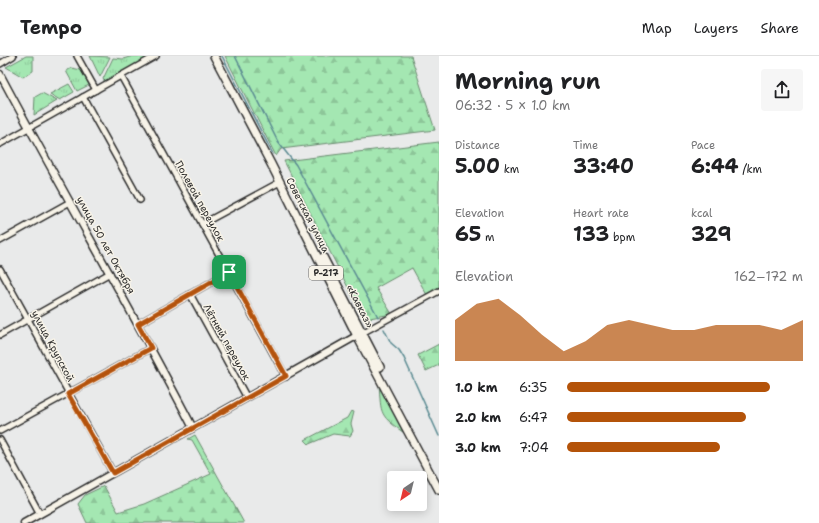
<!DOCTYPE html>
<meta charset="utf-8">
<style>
body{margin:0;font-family:"Shantell Sans",sans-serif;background:#f6f6f6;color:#202124;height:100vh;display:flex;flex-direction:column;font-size:15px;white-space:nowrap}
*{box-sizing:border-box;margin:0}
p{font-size:13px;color:#757577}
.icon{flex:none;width:22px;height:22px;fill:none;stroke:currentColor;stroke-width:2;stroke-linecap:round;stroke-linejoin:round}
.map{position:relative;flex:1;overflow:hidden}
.sheet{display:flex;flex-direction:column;background:#fff;width:380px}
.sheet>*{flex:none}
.needle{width:26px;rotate:215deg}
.controls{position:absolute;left:387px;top:415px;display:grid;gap:8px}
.controls a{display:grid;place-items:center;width:40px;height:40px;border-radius:4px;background:#fff;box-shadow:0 2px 10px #0003;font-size:20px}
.pin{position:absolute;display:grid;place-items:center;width:34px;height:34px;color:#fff;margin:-17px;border-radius:8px;box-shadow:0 2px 6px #0006}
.round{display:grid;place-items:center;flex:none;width:42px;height:42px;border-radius:4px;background:#f6f6f6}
.headline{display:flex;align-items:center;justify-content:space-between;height:68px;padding:0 16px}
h1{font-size:22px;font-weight:700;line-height:30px}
.figures{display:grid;grid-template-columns:repeat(3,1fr);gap:6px;height:68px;padding:4px 16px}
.figures div{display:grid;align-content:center}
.figures b{font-size:20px;font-weight:700}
.figures small{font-size:11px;font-weight:400}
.figures p{font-size:11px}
.chart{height:112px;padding:8px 16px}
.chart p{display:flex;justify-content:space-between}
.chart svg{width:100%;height:72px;margin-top:4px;fill:#b45309;opacity:.7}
ul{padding:0 16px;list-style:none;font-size:13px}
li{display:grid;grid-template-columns:64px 48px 1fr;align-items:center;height:30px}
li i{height:10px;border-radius:5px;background:#b45309}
header{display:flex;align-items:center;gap:24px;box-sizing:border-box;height:56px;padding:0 20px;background:#fff;border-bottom:1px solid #e0e0e0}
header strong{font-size:19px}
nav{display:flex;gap:22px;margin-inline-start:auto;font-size:14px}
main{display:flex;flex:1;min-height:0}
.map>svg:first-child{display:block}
.grass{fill:url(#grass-tufts);stroke:#68896e}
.forest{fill:url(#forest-firs);stroke:#68896e}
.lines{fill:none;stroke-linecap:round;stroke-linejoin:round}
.stream{stroke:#5a8a91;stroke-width:1.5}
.minor-casing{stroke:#2b2b2b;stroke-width:8}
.major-casing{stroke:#2b2b2b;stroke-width:9}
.highway-casing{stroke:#2b2b2b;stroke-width:10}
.minor{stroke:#f7f3e8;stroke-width:5}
.major{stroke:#f7f3e8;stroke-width:6}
.highway{stroke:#f7f3e8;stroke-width:7}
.route-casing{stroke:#fff;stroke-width:8}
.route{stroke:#b45309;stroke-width:5}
.labels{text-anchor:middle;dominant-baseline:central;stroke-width:3;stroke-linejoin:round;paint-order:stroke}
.shield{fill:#f7f3e8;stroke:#686764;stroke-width:1}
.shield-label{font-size:9px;font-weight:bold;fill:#2b2b2b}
.street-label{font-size:10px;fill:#2b2b2b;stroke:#f7f3e8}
</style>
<header>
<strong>Tempo</strong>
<nav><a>Map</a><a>Layers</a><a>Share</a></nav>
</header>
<main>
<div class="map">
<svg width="439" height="467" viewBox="0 0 439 467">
<defs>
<pattern id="grass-tufts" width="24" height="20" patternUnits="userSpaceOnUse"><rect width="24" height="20" fill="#a4e7b2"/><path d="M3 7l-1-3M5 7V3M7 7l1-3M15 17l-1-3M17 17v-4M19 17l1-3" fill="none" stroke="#8dc699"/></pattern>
<pattern id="forest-firs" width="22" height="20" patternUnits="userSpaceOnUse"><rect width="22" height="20" fill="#a4e7b2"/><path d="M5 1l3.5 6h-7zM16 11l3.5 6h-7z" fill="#8dc699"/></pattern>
</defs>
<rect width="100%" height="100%" fill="#e9eaea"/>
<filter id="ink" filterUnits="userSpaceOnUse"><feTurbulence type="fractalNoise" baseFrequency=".025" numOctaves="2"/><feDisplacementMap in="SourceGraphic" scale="8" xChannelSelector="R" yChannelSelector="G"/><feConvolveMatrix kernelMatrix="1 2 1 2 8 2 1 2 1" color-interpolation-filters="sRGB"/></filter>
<g filter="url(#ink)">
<g class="grass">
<polygon points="26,0 33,0 33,15 23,21 6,11"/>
<polygon points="90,0 110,1 100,21"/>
<polygon points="133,0 151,0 105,26 103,23 113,2 123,3"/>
<polygon points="72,12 81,14 89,29 77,35 66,15"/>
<polygon points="69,28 74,36 60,44 50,38"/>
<polygon points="42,37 57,45 34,59 35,41"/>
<path d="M379,327l28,52c-28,-20 -26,-19 -28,-52z"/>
</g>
<g class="forest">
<polygon points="225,0 411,0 435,74 281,93 276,100"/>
<polygon points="439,86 439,231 427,239 412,212 376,232 392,258 364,263 284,105"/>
<polygon points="439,288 439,309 426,315 418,299"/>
<polygon points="351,355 354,356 351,368 353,375 350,380 333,378 309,388 305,384 347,362"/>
<polygon points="195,379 244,467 87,467 78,448 85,439 104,430 118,456 144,448 211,418 192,384 188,383"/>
</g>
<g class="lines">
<g class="stream">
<polyline points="222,0 273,98"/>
<polyline points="235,0 278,86 296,109 378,261"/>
<polyline points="384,273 391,287 399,294 404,302 439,380"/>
</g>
<g class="minor-casing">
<g id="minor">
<polyline points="77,0 96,34"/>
<polyline points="0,8 13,0"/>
<polyline points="121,20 286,321"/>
<polyline points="83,41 140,144"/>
<polyline points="0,88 156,0"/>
<polyline points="202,168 280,126"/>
<polyline points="0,185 70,146"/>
<polyline points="0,213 113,417"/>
<polyline points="190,238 247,342"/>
<polyline points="138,268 229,216"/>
<polyline points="362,277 439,235"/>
<polyline points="0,279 110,217"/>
<polyline points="0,375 151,292"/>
<polyline points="0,384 40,458"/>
</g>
</g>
<g class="major-casing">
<g id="major">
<path d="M0,18c63,119 131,234 193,354"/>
<polyline points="24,467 360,278"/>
</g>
</g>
<g class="highway-casing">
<g id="highway">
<polyline points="214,0 271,108 357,280 439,434"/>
<polyline points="323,201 380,311"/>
</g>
</g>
<use href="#minor" class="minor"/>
<use href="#major" class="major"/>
<use href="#highway" class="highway"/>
</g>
</g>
<g class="lines" filter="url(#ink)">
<g class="route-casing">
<polygon id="route" points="229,216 286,320 113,417 68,338 151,292 138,268"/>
</g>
<use href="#route" class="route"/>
</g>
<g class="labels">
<rect class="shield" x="309" y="210" width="34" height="14" rx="3"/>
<g class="shield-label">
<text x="326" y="217">Р-217</text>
</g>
<g class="street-label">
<text transform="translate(200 145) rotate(61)">Полевой переулок</text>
<text transform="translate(308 159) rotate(63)">Советская улица</text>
<text transform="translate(106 189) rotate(61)">улица 50 лет Октября</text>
<text transform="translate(360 250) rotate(63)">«Кавказ»</text>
<text transform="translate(227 286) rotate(61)">Лётный переулок</text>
<text transform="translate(53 290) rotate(62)">улица Крупской</text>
</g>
</g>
</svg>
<div class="controls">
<a><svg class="needle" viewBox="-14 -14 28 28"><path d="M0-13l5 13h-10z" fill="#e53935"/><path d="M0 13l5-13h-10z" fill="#757577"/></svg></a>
</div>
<div class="pin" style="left:229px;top:216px;background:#1e9e55"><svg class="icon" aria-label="arrive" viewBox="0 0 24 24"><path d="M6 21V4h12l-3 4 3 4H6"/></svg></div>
</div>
<section class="sheet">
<div class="headline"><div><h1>Morning run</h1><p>06:32 · 5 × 1.0 km</p></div><a class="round"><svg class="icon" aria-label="share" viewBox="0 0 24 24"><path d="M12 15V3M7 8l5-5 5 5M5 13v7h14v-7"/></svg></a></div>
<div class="figures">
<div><p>Distance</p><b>5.00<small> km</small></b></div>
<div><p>Time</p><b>33:40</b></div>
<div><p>Pace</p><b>6:44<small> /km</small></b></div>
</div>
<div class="figures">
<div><p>Elevation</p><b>65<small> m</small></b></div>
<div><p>Heart rate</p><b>133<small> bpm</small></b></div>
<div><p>kcal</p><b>329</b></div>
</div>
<div class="chart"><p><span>Elevation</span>162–172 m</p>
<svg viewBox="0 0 160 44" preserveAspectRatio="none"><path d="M0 44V19L10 9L20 6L30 16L40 28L50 38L60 32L70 22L80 19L90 22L100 25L110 25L120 22L130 22L140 22L150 25L160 19V44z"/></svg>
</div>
<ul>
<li><b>1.0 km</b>6:35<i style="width:86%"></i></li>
<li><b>2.0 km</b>6:47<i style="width:76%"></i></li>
<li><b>3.0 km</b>7:04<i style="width:65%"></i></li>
</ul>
</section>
</main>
